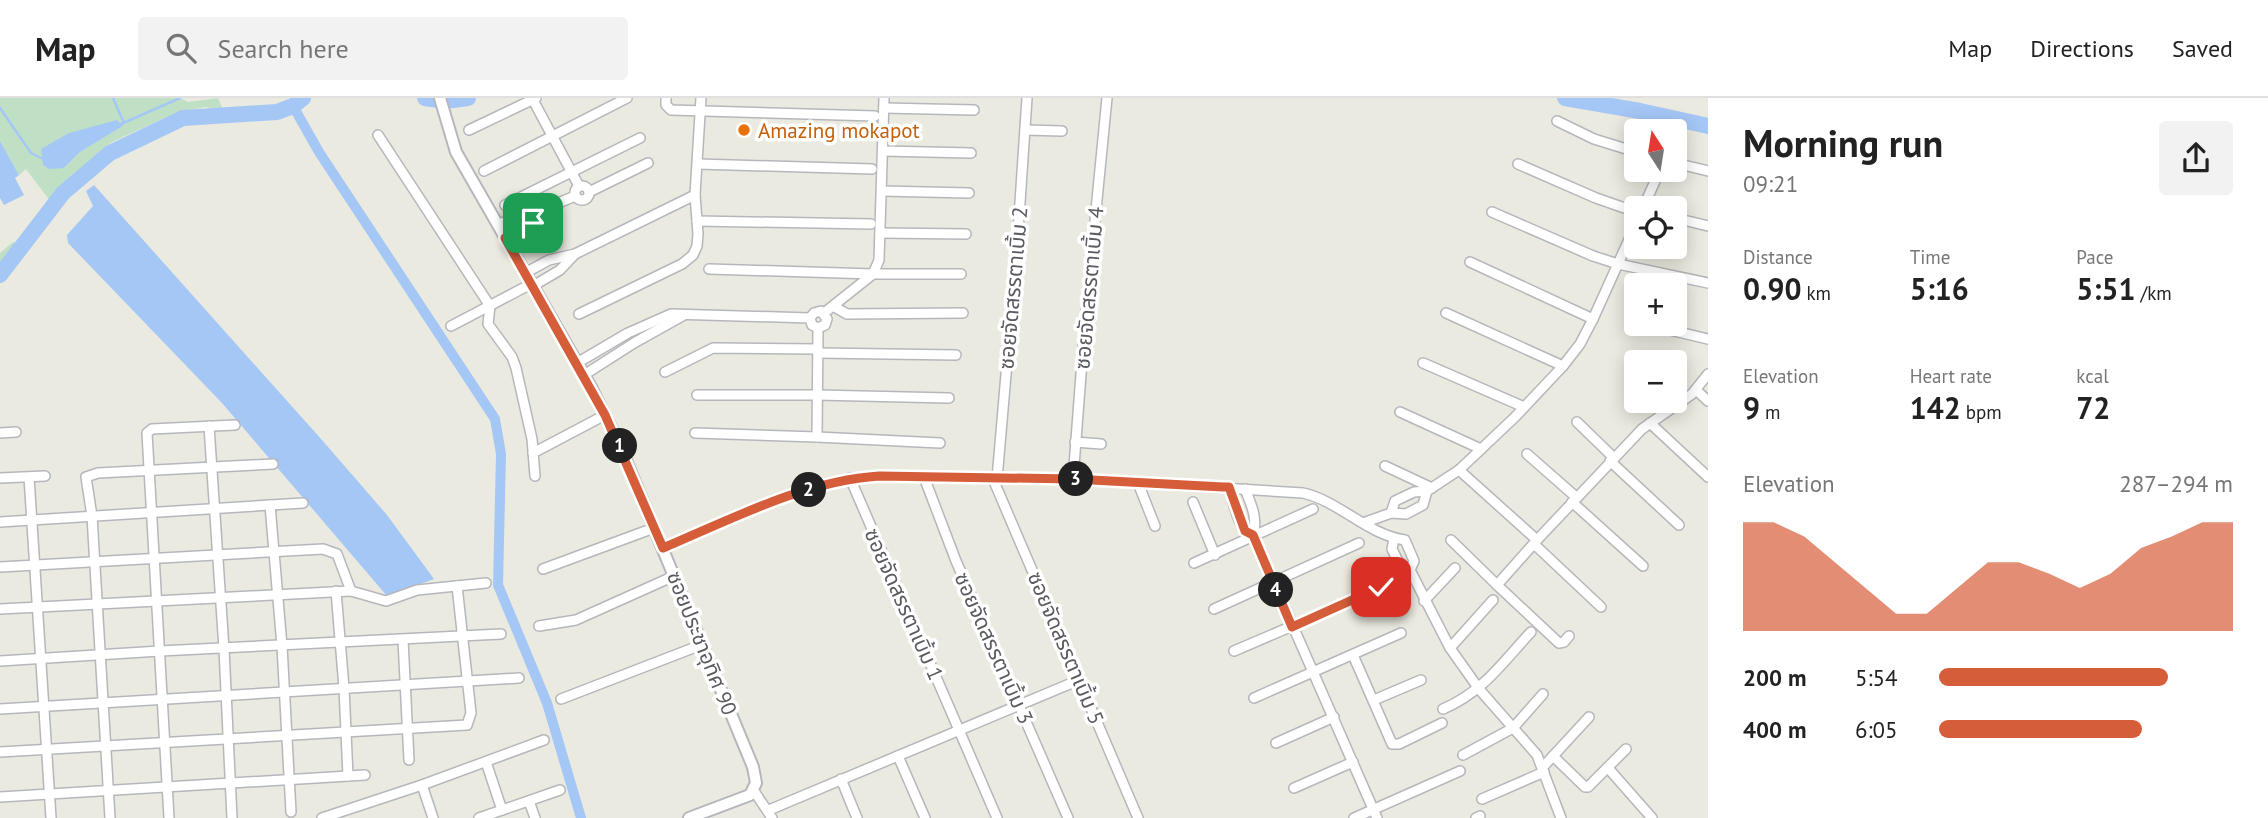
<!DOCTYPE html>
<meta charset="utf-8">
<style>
body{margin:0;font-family:"PT Sans","Noto Sans Thai",sans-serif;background:#f2f2f2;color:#222;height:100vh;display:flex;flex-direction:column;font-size:26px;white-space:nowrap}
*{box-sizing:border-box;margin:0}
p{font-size:23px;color:#767676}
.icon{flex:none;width:38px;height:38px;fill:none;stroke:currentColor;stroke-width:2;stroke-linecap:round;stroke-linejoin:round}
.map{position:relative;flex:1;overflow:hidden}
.side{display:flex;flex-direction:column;background:#fff;width:560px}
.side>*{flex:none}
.needle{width:46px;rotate:348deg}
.fabs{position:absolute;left:1624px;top:21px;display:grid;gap:14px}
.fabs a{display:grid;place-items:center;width:63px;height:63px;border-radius:7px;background:#fff;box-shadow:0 4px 18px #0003;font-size:35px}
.pin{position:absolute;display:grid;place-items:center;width:60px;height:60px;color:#fff;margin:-30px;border-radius:14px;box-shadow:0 4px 10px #0006}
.km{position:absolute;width:35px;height:35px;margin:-18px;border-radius:50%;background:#222;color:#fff;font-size:19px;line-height:35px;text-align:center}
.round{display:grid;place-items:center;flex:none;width:74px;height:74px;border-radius:7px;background:#f2f2f2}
.summary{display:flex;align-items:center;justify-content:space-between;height:119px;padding:0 35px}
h1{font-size:38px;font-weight:700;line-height:52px}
.figures{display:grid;grid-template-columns:repeat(3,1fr);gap:10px;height:119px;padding:7px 35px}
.figures div{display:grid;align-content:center}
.figures b{font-size:30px;font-weight:700}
.figures small{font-size:19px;font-weight:400}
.figures p{font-size:19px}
.chart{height:196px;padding:14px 35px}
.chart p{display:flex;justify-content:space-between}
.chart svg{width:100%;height:126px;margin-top:7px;fill:#d65d3a;opacity:.7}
ul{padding:0 35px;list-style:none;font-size:23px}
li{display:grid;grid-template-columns:112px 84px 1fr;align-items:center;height:52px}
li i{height:18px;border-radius:9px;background:#d65d3a}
header{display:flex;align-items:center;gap:42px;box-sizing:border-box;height:98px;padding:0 35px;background:#fff;border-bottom:2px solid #e0e0e0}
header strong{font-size:33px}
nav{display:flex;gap:38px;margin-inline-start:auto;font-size:24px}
.search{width:490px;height:63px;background:#f2f2f2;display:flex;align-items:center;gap:18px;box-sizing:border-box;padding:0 24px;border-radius:7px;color:#767676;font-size:26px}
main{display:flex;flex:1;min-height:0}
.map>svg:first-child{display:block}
.green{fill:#bfe0c4;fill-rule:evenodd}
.water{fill:#a5c7f6}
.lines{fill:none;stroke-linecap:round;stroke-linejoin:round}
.stream{stroke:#a5c7f6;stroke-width:2.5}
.canal{stroke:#a5c7f6;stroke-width:10}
.river{stroke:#a5c7f6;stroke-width:16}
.minor-casing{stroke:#b6b7bc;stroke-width:12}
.tertiary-casing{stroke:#b6b7bc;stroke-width:14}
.minor{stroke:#fff;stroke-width:9}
.tertiary{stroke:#fff;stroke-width:10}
.route-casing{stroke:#fff;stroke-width:14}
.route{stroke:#d65d3a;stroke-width:9}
.food-dot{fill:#e8710a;stroke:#fff;stroke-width:2.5}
.labels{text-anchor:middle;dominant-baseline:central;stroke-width:7;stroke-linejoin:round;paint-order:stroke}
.food-label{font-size:21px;fill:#c56008;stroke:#fff;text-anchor:start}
.street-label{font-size:21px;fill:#595b60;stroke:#fff}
</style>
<header>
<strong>Map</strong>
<div class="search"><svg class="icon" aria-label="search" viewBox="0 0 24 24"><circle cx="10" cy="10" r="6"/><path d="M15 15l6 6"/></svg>Search here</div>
<nav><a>Map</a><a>Directions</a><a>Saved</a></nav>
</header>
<main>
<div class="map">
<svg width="1708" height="720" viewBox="0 0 1708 720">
<rect width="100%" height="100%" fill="#eaeae0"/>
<g class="green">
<path d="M0,0h180l8,4 30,-4 5,12 -18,-3 -30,6 -65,30 -29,25 -30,34 -25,-33 -7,6 -19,-34zM123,28l-43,26 -16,16 -23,-19z"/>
<polygon points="13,144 21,147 0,173 0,155"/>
</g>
<g class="water">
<polygon points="117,22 123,28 80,54 64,70 49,71 43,67 41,51 69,35"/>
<polygon points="0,43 19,77 15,80 24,97 4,107 0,100"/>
<polygon points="94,87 322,342 387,417 434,481 387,498 222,305 68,145 67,137 93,108 86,93"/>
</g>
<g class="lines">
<g class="stream">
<polyline points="113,0 124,25"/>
<polyline points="0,10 31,55 45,62"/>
<polyline points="121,26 180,0"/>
</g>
<polyline class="canal" points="293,8 319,54 495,321 501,356 498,487 547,605 581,720"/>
<g class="river">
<polyline points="425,0 445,3 468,0"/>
<polyline points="1565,0 1640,13 1708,28"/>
<polyline points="0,177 63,95 110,55 183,20 277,14 293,8 303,0"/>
</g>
<g class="minor-casing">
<g id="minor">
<polyline points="666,0 666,7 671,12 875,18"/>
<polyline points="533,2 579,88"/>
<polyline points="884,10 974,12"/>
<polyline points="1557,23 1594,41 1636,54"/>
<polyline points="469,32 536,0"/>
<polyline points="1025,32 1062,33"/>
<polyline points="378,37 490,208 488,226 512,259 516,270 532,341 535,378"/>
<polyline points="883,53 971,55"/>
<polyline points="1675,65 1708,73"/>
<polyline points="698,66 872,71"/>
<polyline points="1518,66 1596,100 1636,114"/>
<polyline points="484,73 627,0"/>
<circle cx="582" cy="95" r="7"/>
<polyline points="882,93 969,95"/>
<polyline points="589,94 648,65"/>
<polyline points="505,107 640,40"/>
<polyline points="1643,110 1660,72"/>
<polyline points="1492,114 1593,158 1618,166 1708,185"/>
<polyline points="1675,120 1708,128"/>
<polyline points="697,123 871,126"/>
<polyline points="498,127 526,113 537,114 575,98"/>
<polyline points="880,135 966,136"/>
<polyline points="505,140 533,125 537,114"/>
<polyline points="1470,164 1593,221"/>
<polyline points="709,171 873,176 961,176"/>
<polyline points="525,175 549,162 575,156 695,97"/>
<polyline points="533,188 560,172 575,156"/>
<polyline points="833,208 847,216 963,215"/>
<polyline points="824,215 873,176 879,162 884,0"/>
<polyline points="1446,215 1563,268"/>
<polyline points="579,216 682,166 693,157 697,148 698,136 695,97 701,0"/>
<polyline points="451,228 531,186"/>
<polyline points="1653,228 1708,241"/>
<polyline points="818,255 956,257"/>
<polyline points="577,265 628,235 671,216 810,220 814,215 821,213 827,221 825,227 818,230 812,227 810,220"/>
<polyline points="1423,265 1524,309"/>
<polyline points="665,274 713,250 818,251"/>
<polyline points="584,277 634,245 684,217"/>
<polyline points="1696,292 1708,303"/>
<polyline points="1675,294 1684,301"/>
<polyline points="697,297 817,297 949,300"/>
<polyline points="1400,314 1481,351"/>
<polyline points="1577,324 1614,360"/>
<polyline points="1650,325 1708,379"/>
<polyline points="209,328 224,551 232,720"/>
<polyline points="0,335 16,334"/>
<polyline points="695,335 817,339 818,230"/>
<polyline points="817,339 940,345"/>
<polyline points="1075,344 1101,346"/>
<polyline points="533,355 605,317"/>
<polyline points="1527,356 1576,399"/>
<polyline points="1610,363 1679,427"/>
<polyline points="1385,368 1432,390"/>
<polyline points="29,379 51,720"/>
<polyline points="924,379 956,463 1068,720"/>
<polyline points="0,380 45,378"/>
<polyline points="850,380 997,720"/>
<polyline points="993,381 1138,720"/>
<polyline points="997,381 1017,149 1027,0"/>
<polyline points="1073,381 1085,224 1107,0"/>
<polyline points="1138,385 1155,428"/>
<path d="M1229,389c5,16 8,41 24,48l124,283"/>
<path d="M1245,391c6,15 13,29 8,46"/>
<polyline points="1193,404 1215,457"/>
<polyline points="1572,404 1643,468"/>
<polyline points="270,407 282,548 291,714"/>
<polyline points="1391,415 1395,403 1414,394 1427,393 1459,372 1515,319 1563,268 1580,246 1593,221 1636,126"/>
<polyline points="0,424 303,405"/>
<polyline points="1363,425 1391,415 1406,416 1423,407 1427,393"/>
<polyline points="1394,440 1392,451 1401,469 1410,472"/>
<polyline points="1451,442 1497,487 1537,442 1459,372"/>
<polyline points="1537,442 1642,331 1692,296 1708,276"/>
<polyline points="1534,446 1601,509"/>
<path d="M663,450c69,-29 141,-67 216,-72l194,3 230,14c36,8 65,42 102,47l9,21 -4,9 40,78 29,41 58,66 24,63"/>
<polyline points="1194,465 1313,411"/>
<polyline points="0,469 323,451 337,456 351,493 386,503 417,492 486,485"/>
<polyline points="543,471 654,430"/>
<polyline points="1497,487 1559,545 1564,544 1569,538"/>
<polyline points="336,493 344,590 348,678"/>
<polyline points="1424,503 1455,470"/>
<polyline points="0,511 351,493"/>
<polyline points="1214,511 1359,445"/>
<polyline points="539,528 576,522 674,478"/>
<polyline points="403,542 409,662"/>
<polyline points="1450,550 1493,502"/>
<polyline points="1234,553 1381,490"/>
<polyline points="1353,557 1392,646 1399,646 1442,625"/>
<polyline points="0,563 160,553 501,536"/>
<polyline points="1254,600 1401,535"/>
<polyline points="561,601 701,547"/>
<polyline points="1374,602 1421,582"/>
<polyline points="0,611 519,580"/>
<path d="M1443,611c40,-17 59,-46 88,-77"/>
<polyline points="1276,645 1334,619"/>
<polyline points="0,654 467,627 471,615 457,488"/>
<polyline points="1463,657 1513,630 1543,596"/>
<polyline points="898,658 925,720"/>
<polyline points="1553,658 1585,689 1588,689 1626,651"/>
<polyline points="486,664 502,712"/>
<polyline points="1542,670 1589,619"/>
<polyline points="1608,670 1652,720"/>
<polyline points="841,681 857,720"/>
<polyline points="422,687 433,720"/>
<polyline points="1294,690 1353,664"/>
<polyline points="754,693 772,720"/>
<polyline points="0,699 365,677"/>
<polyline points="1482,701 1544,674"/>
<polyline points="529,703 535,720"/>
<polyline points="769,712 1079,582"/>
<polyline points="110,720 92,418 86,379 98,375 273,366"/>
<polyline points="169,720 147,335 152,331 235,327"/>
<polyline points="322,720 422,687 544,642"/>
<polyline points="479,720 560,692"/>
<polyline points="1354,720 1460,673"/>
<polyline points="1476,720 1480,718"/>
</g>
</g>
<g class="tertiary-casing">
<polyline id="tertiary" points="440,0 456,54 592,291 620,348 753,669 756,685 750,697 689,720"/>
</g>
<use href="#minor" class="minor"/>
<use href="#tertiary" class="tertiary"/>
</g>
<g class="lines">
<g class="route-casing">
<path id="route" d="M533,125l-28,15 100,177 58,133c69,-29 141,-67 216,-72l194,3 150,8h6l16,44 8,4 39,92 89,-40"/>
</g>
<use href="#route" class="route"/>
</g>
<circle class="food-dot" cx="744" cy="32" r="7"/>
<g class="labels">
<g class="food-label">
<text x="758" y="32">Amazing mokapot</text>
</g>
<g class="street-label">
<text transform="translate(1013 190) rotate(-85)">ซอยจัดสรรตาเบิ้ม 2</text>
<text transform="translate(1089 190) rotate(-85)">ซอยจัดสรรตาเบิ้ม 4</text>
<text transform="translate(904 506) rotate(66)">ซอยจัดสรรตาเบิ้ม 1</text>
<text transform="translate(702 545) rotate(68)">ซอยประชาอุทิศ 90</text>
<text transform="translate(994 550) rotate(66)">ซอยจัดสรรตาเบิ้ม 3</text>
<text transform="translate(1066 550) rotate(67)">ซอยจัดสรรตาเบิ้ม 5</text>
</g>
</g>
</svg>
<div class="fabs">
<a><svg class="needle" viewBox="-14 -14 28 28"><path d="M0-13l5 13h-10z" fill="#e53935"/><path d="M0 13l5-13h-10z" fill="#767676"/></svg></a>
<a><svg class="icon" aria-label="locate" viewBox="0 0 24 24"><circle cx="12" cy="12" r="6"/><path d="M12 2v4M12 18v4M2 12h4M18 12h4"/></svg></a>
<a>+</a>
<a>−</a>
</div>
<div class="pin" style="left:533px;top:125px;background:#1e9e55"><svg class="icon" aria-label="arrive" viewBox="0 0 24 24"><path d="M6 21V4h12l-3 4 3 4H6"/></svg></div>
<div class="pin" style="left:1381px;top:489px;background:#d93025"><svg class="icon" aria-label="check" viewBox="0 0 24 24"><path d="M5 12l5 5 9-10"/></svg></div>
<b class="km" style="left:620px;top:348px">1</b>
<b class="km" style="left:809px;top:392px">2</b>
<b class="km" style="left:1076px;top:381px">3</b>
<b class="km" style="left:1276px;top:492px">4</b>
</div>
<section class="side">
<div class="summary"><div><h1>Morning run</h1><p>09:21</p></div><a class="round"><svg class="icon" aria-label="share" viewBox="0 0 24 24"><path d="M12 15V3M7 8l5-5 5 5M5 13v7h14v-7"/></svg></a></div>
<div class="figures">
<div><p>Distance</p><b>0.90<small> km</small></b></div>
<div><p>Time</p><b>5:16</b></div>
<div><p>Pace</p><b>5:51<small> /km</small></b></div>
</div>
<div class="figures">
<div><p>Elevation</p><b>9<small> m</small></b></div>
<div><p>Heart rate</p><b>142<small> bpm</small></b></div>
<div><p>kcal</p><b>72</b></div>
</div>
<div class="chart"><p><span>Elevation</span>287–294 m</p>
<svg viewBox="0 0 160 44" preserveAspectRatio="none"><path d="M0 44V6L10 6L20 11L30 20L40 29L50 38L60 38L70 29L80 20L90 20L100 24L110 29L120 24L130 15L140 11L150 6L160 6V44z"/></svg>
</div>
<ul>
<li><b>200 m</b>5:54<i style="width:78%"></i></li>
<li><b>400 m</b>6:05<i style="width:69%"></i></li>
</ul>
</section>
</main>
